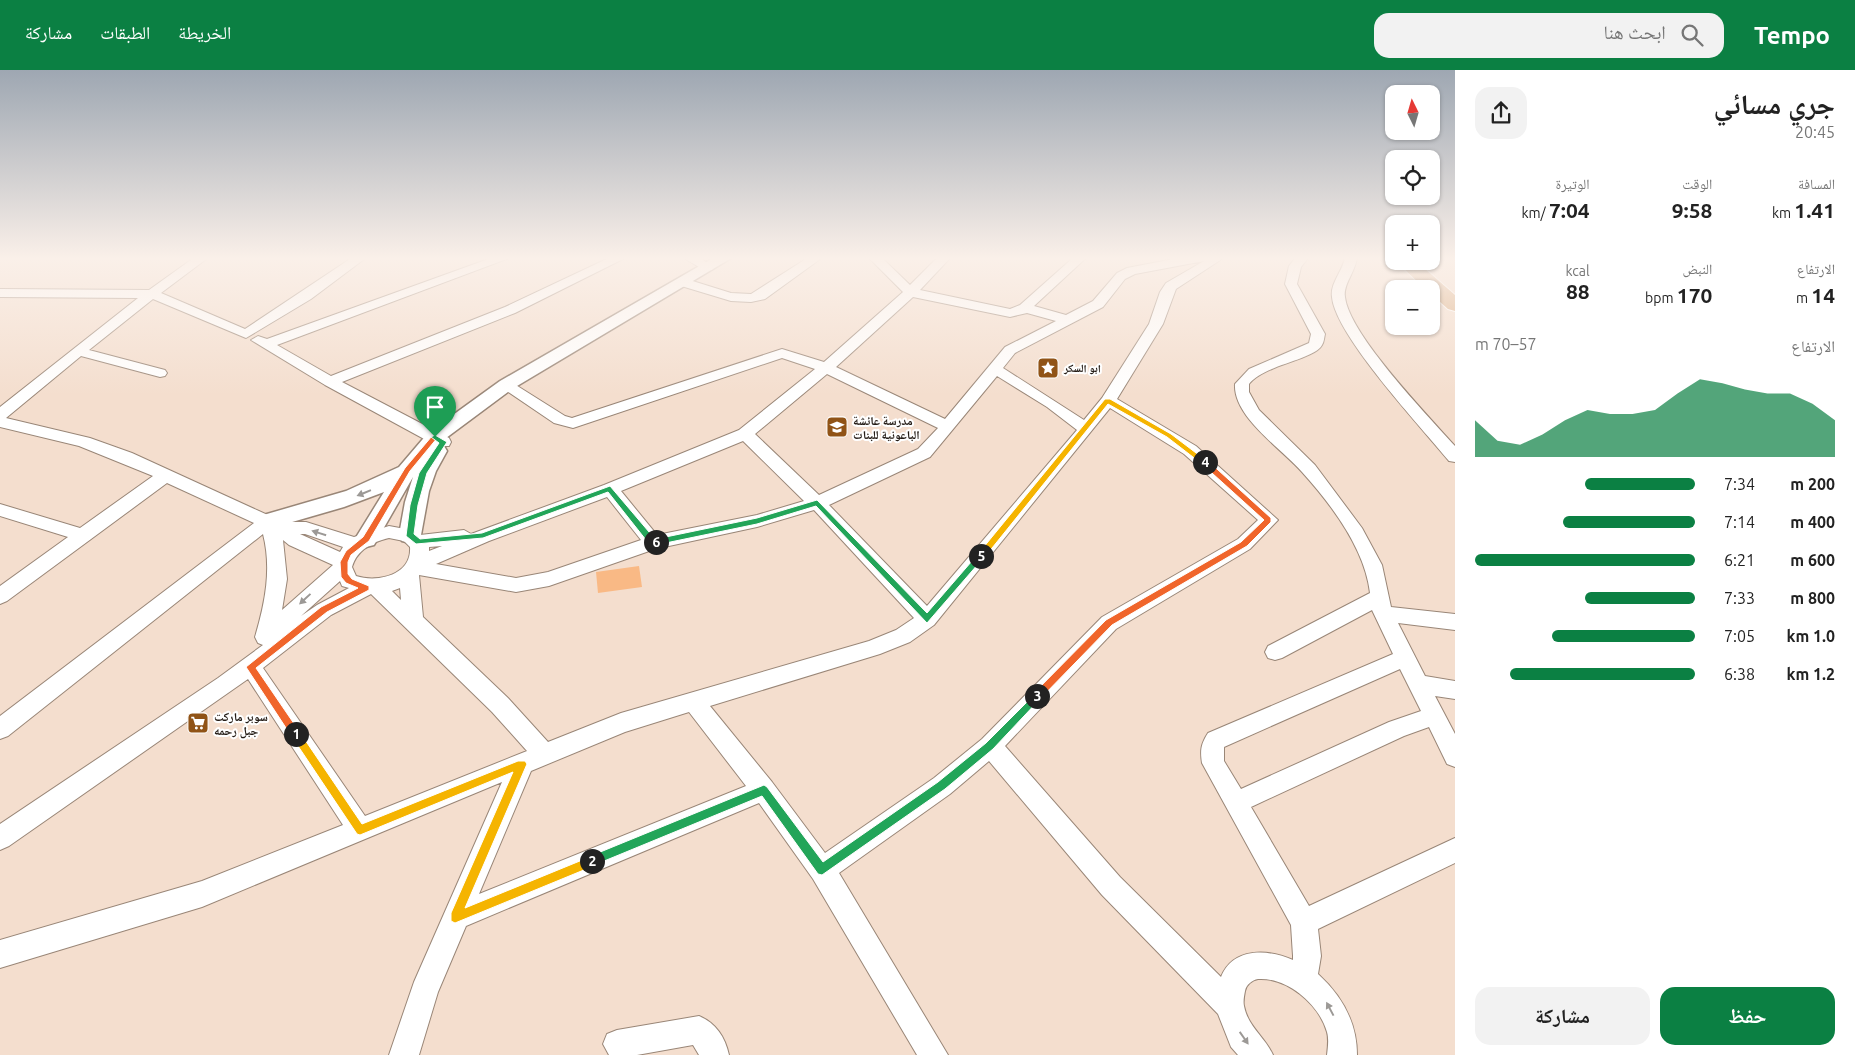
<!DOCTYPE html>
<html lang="ar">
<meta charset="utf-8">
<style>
body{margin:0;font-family:Ubuntu,"Noto Naskh Arabic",sans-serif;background:#f2f2f2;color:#222;direction:rtl;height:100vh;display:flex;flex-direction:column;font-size:19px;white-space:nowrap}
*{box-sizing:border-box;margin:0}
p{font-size:16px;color:#767676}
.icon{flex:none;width:28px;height:28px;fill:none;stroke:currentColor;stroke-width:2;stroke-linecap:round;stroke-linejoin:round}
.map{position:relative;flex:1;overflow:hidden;direction:ltr}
.drawer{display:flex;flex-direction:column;background:#fff;width:400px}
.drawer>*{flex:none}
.needle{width:32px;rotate:355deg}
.tools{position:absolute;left:1385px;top:15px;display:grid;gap:10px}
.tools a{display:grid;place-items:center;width:55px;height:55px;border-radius:10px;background:#fff;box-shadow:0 1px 4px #0004;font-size:25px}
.pin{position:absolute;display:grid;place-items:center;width:42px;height:42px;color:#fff;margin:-51px -21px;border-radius:50% 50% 50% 0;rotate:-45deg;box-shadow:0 0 5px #0007}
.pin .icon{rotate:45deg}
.km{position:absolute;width:25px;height:25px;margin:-12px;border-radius:50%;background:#222;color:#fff;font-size:14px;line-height:25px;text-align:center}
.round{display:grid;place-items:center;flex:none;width:52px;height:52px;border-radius:15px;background:#f2f2f2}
.headline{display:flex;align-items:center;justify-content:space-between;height:85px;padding:0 20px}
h1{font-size:28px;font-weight:700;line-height:38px}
.stats{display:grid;grid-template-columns:repeat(3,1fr);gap:8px;height:85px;padding:5px 20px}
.stats div{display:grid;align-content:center}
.stats b{font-size:21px;font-weight:700}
.stats small{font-size:14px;font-weight:400}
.stats p{font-size:14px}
.chart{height:140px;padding:10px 20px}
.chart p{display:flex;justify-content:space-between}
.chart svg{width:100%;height:90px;margin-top:5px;fill:#0b8043;opacity:.7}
.action{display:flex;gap:10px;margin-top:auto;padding:10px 20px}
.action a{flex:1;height:58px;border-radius:15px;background:#0b8043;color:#fff;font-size:20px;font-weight:700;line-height:58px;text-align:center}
.action a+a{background:#f2f2f2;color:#222}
ul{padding:0 20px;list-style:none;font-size:16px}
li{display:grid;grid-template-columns:80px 60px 1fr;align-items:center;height:38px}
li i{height:12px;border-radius:6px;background:#0b8043}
header{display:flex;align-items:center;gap:30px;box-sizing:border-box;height:70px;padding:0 25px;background:#0b8043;color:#fff}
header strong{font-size:24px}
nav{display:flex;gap:28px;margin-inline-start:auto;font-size:18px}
.search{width:350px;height:45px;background:#f2f2f2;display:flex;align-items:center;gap:12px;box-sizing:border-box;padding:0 18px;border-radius:15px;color:#767676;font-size:19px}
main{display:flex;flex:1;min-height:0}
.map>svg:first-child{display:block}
.building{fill:#f9b985}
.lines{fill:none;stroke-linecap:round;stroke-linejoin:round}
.minor-casing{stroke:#998677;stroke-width:2}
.tertiary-casing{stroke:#998677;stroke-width:3}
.primary-casing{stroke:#fff;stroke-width:2}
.minor{fill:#fff;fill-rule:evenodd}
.tertiary{fill:#fff;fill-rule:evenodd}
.primary{fill:#daac81;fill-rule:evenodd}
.oneway{fill:#9c9996}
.split-1{fill:#f0652b;stroke:#fff}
.split-2{fill:#f5b400;stroke:#fff}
.split-3{fill:#22a559;stroke:#fff}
.split-4{fill:#f0652b;stroke:#fff}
.split-5{fill:#f5b400;stroke:#fff}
.split-6{fill:#22a559;stroke:#fff}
.split-7{fill:#22a559;stroke:#fff}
.labels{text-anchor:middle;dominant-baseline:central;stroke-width:4;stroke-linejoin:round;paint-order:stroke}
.far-poi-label{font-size:11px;font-weight:bold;fill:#241c16;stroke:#fff;text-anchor:start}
.poi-label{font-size:12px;font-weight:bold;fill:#241c16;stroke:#fff;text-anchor:start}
</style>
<header>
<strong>Tempo</strong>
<div class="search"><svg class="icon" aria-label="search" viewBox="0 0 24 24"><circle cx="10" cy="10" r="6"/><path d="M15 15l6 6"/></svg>ابحث هنا</div>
<nav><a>الخريطة</a><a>الطبقات</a><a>مشاركة</a></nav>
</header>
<main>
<section class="drawer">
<div class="headline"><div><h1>جري مسائي</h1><p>20:45</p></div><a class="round"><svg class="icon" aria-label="share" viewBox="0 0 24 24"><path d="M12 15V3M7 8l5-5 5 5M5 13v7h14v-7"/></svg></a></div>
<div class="stats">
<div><p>المسافة</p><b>1.41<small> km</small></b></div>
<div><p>الوقت</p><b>9:58</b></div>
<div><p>الوتيرة</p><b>7:04<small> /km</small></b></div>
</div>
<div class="stats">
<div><p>الارتفاع</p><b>14<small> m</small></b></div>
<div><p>النبض</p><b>170<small> bpm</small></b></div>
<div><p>kcal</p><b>88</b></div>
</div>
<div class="chart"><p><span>الارتفاع</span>57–70 m</p>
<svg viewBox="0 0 160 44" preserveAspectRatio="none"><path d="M0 44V26L10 36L20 38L30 33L40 26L50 21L60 23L70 23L80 21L90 13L100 6L110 8L120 11L130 13L140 13L150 18L160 26V44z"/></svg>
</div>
<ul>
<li><b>200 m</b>7:34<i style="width:50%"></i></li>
<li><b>400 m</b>7:14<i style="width:60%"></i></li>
<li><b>600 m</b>6:21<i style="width:100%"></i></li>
<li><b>800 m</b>7:33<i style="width:50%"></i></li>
<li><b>1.0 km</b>7:05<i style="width:65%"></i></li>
<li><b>1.2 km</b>6:38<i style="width:84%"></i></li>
</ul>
<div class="action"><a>حفظ</a><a>مشاركة</a></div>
</section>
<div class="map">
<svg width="1455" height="985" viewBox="0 0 1455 985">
<rect width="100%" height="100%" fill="#f4dece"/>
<polygon class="building" points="639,496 642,517 598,523 596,502"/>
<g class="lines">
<g class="minor-casing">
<g id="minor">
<path d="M195,187h14l-48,36 84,36 108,-72h14l-56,42 -65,39 -93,-39 -64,51 76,20 2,3 -2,3 -5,1 -79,-21 -75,62 84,20 42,15 151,69h23l48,15 35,-11 27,5 4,4 44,-5 7,4 133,-49 135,-55 76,-61 -33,-11 -209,70 -19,-5 -56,-38 3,-3h10l54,34 7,2 210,-69 42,13 79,-70 -35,-35h13l29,28 28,-28h13l-31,33 90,19 10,-4 54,-48h13l-53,49 32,9 27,-14 24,-28 10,-5 57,-11h41l-49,32 -13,35 -46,75 79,47 82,74 -28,29 -134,80 -111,117 115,131 101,100c12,-30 47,-28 72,-17v-4l-2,-31 -89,-162c-2,-13 -1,-19 6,-30l185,-79 -21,-44 -90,48 -7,2 -7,-2 -3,-6 3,-6 102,-53c-5,-44 -39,-89 -68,-121 -20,-23 -69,-55 -67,-88l14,-15 60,-26 2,-9 -26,-50 4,-18 7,-9h13l-8,10 -4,17 28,50c-1,4 -1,8 -3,11 -8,15 -59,20 -73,39v8l10,18 56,55 47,63 20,37 9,42 64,7v16l-57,-7 27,53 30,5v18l-20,-3 20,38v33l-8,-3 -18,-37 -25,9 -153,71 58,99 146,-68v25l-137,66 3,27 -3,18c24,22 39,48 39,81h-30c1,-8 2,-16 0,-23 -8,-28 -40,-55 -69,-53 -6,1 -12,6 -13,12 -1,5 -2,11 -1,15 4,21 21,31 29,49h-35l-7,-8 -13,-33 -116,-119 -113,-134 -39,33 -111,79 109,182h-31l-104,-176 -54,-76 -293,123 -28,66 -19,63h-30l25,-73 88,-200 -300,125 -202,61v-28l202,-59 141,-56 -95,-146 -239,167 -9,4v-26l218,-146 45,-33 -5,-2 -3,-6c10,-34 17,-68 8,-103l-255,202 -8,3v-23l254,-193 -87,-40 -160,118 -7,3v-18l68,-49 -68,-21v-12l80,24 73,-52 -74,-30 -79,-19v-20l138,-109 -138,-1v-8l149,1zM1204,191l-38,22 -6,9 -11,32 -47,74 -18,22 -81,-52 12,-15 88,-46 22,-28 10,-5zM913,227l97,20 17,-4 29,8 -51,26 -60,72 -109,-52zM827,304l111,54 -20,21 -99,46 -64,-61zM997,306l50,31 30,23 -150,176 -98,-101 101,-48zM1110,338l74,46 74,66 -20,19 -136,78 -120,122 -48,39 -109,75 -53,-71 -62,-76 170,-52 30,-12 24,-17zM743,371l61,60 -47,14 -100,20 -36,-44zM607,427l34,43 -93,32 -32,6 -80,-14 53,-23zM814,440l100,108 -18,12 -27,11 -248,72 -73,29 -40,-44 -85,-81 -4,-42 97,17 33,-6 106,-37 102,-22zM300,464h5l38,13 -3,5zM389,468l15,3 6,6c2,28 -32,36 -54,29l-4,-9c5,-17 20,-25 37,-29zM283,470l6,5 44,20 -51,45 5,-31zM442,476l-13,5v-4zM340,511l2,5 7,2 -32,17 -16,11zM400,518l1,12 -9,-9zM371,524l121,118 35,39 -162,65 -102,-148 68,-53zM1400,599l21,42 -32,11 -148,67 -17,-28v-14zM689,642l57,74 -267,108 52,-123 94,-39z"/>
<polygon points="494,187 512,187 277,275 331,306 505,237 611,187 627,187 515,243 342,312 449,368 451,372 449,376 437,376 325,315 251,270 258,266 267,269"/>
<polygon points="682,187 698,187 714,197 712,200 704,200"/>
<polygon points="809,187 823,187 765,229 751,232 731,231 678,215 677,212 683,208 731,223 751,224"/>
<path d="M1345,187h12c-1,14 -14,27 -12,40 4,37 83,119 110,149v16l-6,-1c-27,-33 -114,-126 -117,-164 -2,-14 11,-26 13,-40z"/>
<path d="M699,946c17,7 26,21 30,39h-30l-6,-10 -56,10h-28l-6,-11 4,-10 10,-4z"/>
</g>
</g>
<g class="tertiary-casing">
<polygon id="tertiary" points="715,187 733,187 512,319 442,371 439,375 444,376 447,381 436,401 429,421 421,465 418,471 410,473 402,471 399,465 405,432 413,407 374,475 366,477 358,475 355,469 384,422 344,437 268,459 260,456 257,451 260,446 346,421 399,397 428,363 500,311"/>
</g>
<g class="primary-casing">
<polygon id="primary" points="1396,191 1416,191 1455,225 1455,241 1448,239 1431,224 1431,219 1425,219"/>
</g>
<use href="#minor" class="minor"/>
<use href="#tertiary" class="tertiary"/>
<use href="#primary" class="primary"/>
</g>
<defs><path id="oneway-solid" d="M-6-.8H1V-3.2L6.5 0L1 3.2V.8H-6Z" transform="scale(1.25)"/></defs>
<g class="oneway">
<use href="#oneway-solid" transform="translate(364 423) rotate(158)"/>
<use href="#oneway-solid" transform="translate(319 463) rotate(-162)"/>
<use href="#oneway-solid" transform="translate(305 529) rotate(137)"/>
<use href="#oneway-solid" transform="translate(1330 939) rotate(-118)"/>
<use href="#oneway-solid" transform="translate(1244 968) rotate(55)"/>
</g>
<linearGradient id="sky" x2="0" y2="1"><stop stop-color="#9ea7b2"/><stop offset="0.58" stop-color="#faf0e9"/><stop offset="1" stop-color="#faf0e9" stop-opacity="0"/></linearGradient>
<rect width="1455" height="325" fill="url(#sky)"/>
<polygon class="split-1" points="432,366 438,367 410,401 369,471 351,485 348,492 348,504 352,509 369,516 369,520 327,542 256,598 299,661 299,667 292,667 246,597 321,537 358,518 346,513 341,507 340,492 346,481 363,467 405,398"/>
<polygon class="split-2" points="296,660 299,661 362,754 518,691 525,691 527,694 465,838 592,786 596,787 596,795 455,853 451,851 451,843 513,702 360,765 357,764 292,667 291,664"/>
<polygon class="split-3" points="1037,622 1042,626 1040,629 993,679 945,719 822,805 818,804 762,726 592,796 587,791 588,787 764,715 767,717 823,792 938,712 986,673"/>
<polygon class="split-4" points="1202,390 1207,390 1271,448 1271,452 1247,476 1112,555 1040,629 1034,629 1034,623 1106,550 1241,472 1264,450 1202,394"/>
<polygon class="split-5" points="1105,329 1110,329 1171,364 1208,392 1202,394 1167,367 1108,334 984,488 978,488 978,484"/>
<polygon class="split-6" points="817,430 927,543 978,484 985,486 927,553 816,436 757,454 656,475 652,472 656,469 757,448"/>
<polygon class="split-7" points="435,365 447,372 427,403 418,435 414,464 420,469 482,463 610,416 655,469 660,472 650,475 608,422 483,468 416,474 406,466 410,435 419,403 439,373 431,367"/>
<defs>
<g id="sight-square" transform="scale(1.125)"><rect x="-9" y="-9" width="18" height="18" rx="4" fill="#905316" stroke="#fff"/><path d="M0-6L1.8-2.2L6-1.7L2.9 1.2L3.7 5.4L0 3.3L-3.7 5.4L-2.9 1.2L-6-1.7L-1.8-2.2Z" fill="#fff"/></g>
<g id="school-square" transform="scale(1.125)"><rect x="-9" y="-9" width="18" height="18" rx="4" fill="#905316" stroke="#fff"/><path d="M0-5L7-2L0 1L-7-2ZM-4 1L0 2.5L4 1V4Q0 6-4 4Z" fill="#fff"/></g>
<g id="supermarket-square" transform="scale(1.125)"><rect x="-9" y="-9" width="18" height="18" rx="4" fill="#905316" stroke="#fff"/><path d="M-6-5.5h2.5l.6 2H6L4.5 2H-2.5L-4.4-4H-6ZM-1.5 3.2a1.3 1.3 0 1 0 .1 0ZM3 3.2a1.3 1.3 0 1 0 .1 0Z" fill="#fff"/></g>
</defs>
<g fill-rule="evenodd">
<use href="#sight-square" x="1048" y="298"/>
<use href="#school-square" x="837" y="357"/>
<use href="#supermarket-square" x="198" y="653"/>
</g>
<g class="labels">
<g class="far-poi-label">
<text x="1064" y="298">ابو السكر</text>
</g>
<g class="poi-label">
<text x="853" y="350">مدرسة عائشة<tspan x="853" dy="14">الباعونية للبنات</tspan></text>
<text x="214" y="646">سوبر ماركت<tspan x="214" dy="14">جبل رحمه</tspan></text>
</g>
</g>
</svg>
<div class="tools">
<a><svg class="needle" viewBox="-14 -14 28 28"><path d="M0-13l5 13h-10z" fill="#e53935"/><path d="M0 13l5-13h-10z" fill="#767676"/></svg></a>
<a><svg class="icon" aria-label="locate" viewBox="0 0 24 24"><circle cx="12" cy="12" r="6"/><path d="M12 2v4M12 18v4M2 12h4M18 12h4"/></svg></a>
<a>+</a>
<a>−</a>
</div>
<div class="pin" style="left:435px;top:367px;background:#1e9e55"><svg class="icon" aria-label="arrive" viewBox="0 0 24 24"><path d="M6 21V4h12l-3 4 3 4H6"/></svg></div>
<b class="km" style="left:296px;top:664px">1</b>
<b class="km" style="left:592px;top:791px">2</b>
<b class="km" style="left:1037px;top:626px">3</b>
<b class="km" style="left:1205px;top:392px">4</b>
<b class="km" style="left:981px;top:486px">5</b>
<b class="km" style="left:656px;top:472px">6</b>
</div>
</main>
